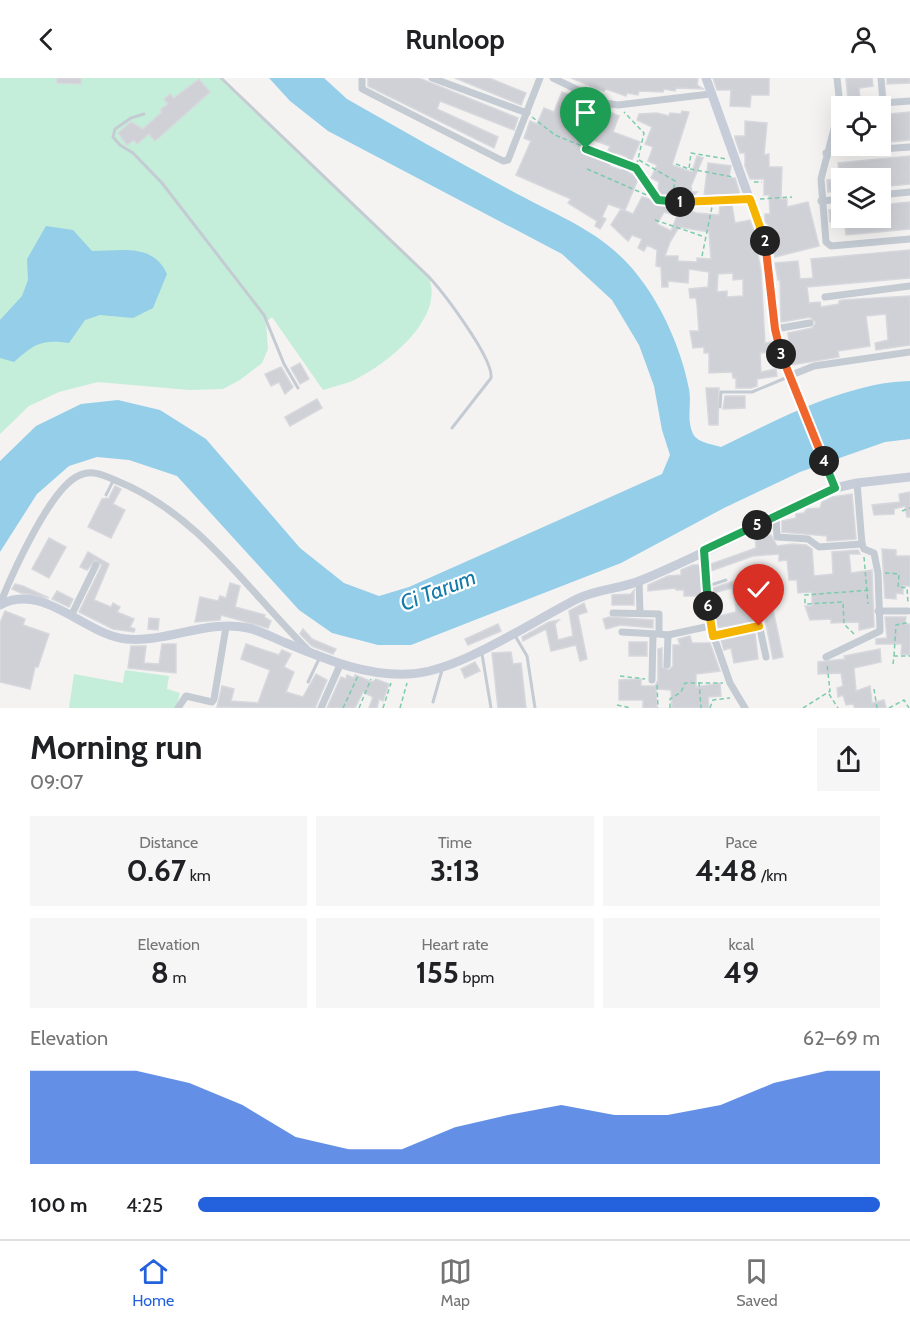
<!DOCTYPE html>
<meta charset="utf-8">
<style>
body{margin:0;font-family:Cabin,sans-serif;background:#f6f6f6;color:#202124;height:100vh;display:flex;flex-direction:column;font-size:22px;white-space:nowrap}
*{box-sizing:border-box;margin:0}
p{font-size:20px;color:#757577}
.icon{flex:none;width:33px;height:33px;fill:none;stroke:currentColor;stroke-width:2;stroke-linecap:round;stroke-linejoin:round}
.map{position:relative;height:630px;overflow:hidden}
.drawer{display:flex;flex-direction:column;background:#fff;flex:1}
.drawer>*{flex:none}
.tools{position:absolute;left:831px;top:18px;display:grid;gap:12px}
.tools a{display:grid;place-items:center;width:60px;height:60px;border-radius:0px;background:#fff;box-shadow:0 6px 24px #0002;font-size:30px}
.pin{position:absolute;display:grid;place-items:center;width:51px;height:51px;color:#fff;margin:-62px -26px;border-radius:50% 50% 50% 0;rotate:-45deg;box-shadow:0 0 6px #0007}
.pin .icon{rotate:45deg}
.km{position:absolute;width:30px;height:30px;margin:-15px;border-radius:50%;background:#222;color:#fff;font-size:16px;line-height:30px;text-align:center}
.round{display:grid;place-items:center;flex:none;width:63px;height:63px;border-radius:0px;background:#f6f6f6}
.headline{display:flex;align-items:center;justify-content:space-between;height:102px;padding:0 30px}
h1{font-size:33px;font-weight:800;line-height:45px}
.stats{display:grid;grid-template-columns:repeat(3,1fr);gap:9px;height:102px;padding:6px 30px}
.stats div{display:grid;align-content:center;border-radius:0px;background:#f6f6f6;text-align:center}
.stats b{font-size:30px;font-weight:800}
.stats small{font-size:16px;font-weight:400}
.stats p{font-size:16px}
.chart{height:168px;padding:12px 30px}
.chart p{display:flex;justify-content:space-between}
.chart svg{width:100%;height:108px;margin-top:6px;fill:#2361dd;opacity:.7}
ul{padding:0 30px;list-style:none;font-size:20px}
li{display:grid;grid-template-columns:96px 72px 1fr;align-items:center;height:45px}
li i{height:15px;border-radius:8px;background:#2361dd}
header{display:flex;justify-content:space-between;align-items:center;height:78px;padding:0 30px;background:#fff;font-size:27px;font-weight:800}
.menu{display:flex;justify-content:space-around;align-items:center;height:84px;border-top:2px solid #e0e0e0;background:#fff;font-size:16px;color:#757577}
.menu a{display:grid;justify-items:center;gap:3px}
.menu .selected{color:#2361dd}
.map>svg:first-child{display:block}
.green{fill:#c4eed9}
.water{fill:#94cee9}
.building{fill:#cfd1d6;stroke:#d7d8dd;stroke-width:1.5;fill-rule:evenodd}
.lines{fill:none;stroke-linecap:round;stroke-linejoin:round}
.path{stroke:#7dcbad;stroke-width:1.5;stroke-dasharray:4.5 3;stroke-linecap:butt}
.lane{stroke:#c4cbd3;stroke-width:3}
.street{stroke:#c4cbd3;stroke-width:7}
.secondary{stroke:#c6cdd9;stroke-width:9}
.split-1-casing{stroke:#fff;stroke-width:12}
.split-2-casing{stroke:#fff;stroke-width:12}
.split-3-casing{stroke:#fff;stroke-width:12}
.split-4-casing{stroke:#fff;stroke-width:12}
.split-5-casing{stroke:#fff;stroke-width:12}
.split-6-casing{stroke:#fff;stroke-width:12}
.split-7-casing{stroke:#fff;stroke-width:12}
.split-1{stroke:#22a559;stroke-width:8}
.split-2{stroke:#f5b400;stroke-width:8}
.split-3{stroke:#f0652b;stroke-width:8}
.split-4{stroke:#f0652b;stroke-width:8}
.split-5{stroke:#22a559;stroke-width:8}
.split-6{stroke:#22a559;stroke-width:8}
.split-7{stroke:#f5b400;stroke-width:8}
.labels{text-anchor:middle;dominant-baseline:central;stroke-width:4.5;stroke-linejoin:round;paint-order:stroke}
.water-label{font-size:22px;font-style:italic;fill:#147aa9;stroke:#fff}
</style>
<header><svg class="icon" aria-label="back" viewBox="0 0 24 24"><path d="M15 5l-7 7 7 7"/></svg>Runloop<svg class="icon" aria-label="person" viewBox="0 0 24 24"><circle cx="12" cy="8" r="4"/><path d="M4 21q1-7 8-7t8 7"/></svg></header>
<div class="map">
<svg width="910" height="630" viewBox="0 0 910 630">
<rect width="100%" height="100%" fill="#f4f3f2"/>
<g class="green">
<path d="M0,0h219l210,200c16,42 -45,89 -79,104 -9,3 -18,5 -27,8l-51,-73 -6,5 2,27 -6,14 -22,17 -17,9 -34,1 -91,-8 -39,10 -30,14 -29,28z"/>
<polygon points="125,592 169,598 167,611 180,615 176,630 69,630 74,596 123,605"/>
</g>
<g class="water">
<path d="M269,0h55l23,21c54,31 108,61 163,91 54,30 98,42 135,95 21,30 37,68 44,104 3,15 -3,30 4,45 5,9 19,10 28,13 55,-27 127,-65 189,-66v58l-25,3 -85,30 -76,36 -103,55 -210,82h-33l-46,-12 -33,-23 -122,-134 -48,-16 -32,-3 -28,9 -32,28 -37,58v-91l36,-35 45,-22 37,-4 42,10 46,29 94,109 44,35 35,13 30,-9 253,-113 8,-19 -8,-25 -8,-44 -15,-41 -27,-45 -50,-46 -234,-123 -38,-30z"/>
<path d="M46,148l27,4 19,21c30,0 61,-8 75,23l-14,34 -20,10 -33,-3 -15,5 -16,23c-28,-4 -35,1 -55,19l-14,-4v-38l22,-24 6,-16 -1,-21z"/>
</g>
<g class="building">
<polygon points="57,0 81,0 81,6 57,5"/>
<polygon points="368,0 419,0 518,40 514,52 440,23 437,31 498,59 494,70 368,8"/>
<polygon points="455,0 489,0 526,15 521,27"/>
<polygon points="571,0 692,0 698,1 697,7 703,11 676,10 675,13 664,11 663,14 639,13 638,17 627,15 626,18 606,11 604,13"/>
<polygon points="713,0 769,0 769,17 751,17 750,29 730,28 731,12 717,12"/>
<polygon points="846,0 872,0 873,8 859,10 860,21 848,22"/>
<polygon points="887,0 910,0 910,5 887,6"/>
<polygon points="199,1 210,14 155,63 149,56 137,66 134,62 127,67 118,55 131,44 143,51 162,34 160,32 168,26 164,21 170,16 174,20"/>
<path d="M562,14l57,24 -6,16 27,10 -12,27 1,4 10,4 -14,33 -17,-6 -6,13 4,2 -6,10 -5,-3 2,-5 -29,-18 3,-4 -55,-24 15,-34 -7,-3 6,-17 7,3 7,-16 10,4zM587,60l23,8 -5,12 -23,-8zM616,75l11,4 -6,13 -11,-4z"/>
<path d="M682,33l7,1 -17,53 20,7 5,-16 6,2 -12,28 1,6h5l-17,16 17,5 22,2 1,-10h12l3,18 15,-3 3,8 8,43 4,72 6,-1 1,10 -12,1 1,19 15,-3 1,7 -20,3v7l-6,2h-15v-10h-3l-1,-6 -23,1v-20h-5v-6l-11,1 -3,-17h9l-2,-26 -1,-7h-6l-1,-9 19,-2 1,-15 -20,-3 -1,14 -20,-2v6h-6l-1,-20 -5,-1 1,-16 -10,-5 -3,6 -6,-3 4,-9 -10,-4 -4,6 -17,-16 10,-16 12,5 9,-17 14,4 3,-19 -8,-4 6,-13 -9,-4 5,-14 -8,-3 7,-17 -15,-7 2,-6 18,-1 12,3 1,-3 11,1zM664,134l13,4 -6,15 -14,-7zM679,149l30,5 2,27 -14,-1v4l-19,-1v-5h-13l5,-14zM733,195v7l10,-1v17l-16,1v-6l-10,1 1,-18z"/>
<polygon points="910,34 910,62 880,65 880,37"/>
<polygon points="745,43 767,45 764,77 769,76 769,89 782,89 781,121 787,121 787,129 808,124 819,168 775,179 769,147 765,144 765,136 770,136 769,117 764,117 764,101 750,101 745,88 745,75 740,75 735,60 735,58 745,58"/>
<polygon points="910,78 910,106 880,109 880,100 840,100 838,85"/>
<polygon points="708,85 731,88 729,100 735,100 740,116 704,118"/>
<polygon points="842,101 842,113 828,114 827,102"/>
<polygon points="910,124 910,151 846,157 844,140 880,140 880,127"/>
<polygon points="842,130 842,143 830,144 829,132"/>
<polygon points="910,172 910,200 807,209 809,225 820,224 821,229 839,226 839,223 842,222 910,218 910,267 876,272 875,265 888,262 886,236 866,238 870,268 838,273 839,279 792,287 787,272 790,272 788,255 812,250 816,245 810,239 781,244 780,202 778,202 775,185 798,183 800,201 813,200 811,181"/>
<polygon points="300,285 309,301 300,306 291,290"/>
<polygon points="281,289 293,309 285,316 279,304 271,308 265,296"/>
<polygon points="706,310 719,310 718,347 709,347"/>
<polygon points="725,318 745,318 745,330 723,331"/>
<polygon points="317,321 322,330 290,348 285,339"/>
<polygon points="115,408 121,411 113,426 125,432 111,460 88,449 102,421 109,420"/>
<polygon points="910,414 910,439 907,439 905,428 894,431 894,436 874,437 872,427 900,424 899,416"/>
<polygon points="852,416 856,461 827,463 827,458 782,454 782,443 796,440 796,436 804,435 807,431 820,430 822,424 832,419"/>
<polygon points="760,454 762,458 771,457 777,468 793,466 806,467 812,471 814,498 833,496 832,474 858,472 860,476 849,476 851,495 872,492 874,549 859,552 859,544 831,545 831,541 810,542 805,528 812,528 812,514 798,515 797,502 789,502 787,482 779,483 779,476 753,478 711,493 711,486 756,470 755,457"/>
<polygon points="49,460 66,469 49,500 32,491"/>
<polygon points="882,471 896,472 896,478 910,478 910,508 903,508 903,516 896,515 896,521 885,520"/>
<polygon points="88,474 109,486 94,522 111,529 113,525 120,529 117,534 134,541 130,549 135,551 134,554 113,551 79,534 102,487 95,482 87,492 80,489"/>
<polygon points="693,487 700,487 702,518 684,518 684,512 676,512 676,510 648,513 648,507 668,498 681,497 681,492"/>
<polygon points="759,495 771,522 783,579 773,581 759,511 756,507 751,507 748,512 753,544 717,550 715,539 736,534 736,529 732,510 713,515 713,510"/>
<polygon points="230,505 240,508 235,529 265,537 264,539 271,543 268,550 221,537 220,542 195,544 200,519 218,523 220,518 226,520"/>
<polygon points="15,506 23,508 49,520 21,515 12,511"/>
<polygon points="634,512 634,527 612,527 612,517 631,516"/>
<polygon points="57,513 73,521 69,529 52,521"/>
<polygon points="584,525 587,534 578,537 587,581 580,583 576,567 551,573 546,551 523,563 522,559 549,544 559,542 555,546 558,562 573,558 569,533"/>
<polygon points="5,533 25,541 23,547 49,556 38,589 35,589 30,611 0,604 0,545"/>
<polygon points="609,539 653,542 653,550 620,547 606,551 603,541"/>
<polygon points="885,539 906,539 905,546 910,546 910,577 901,576 902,566 876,566 876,561 887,560"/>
<polygon points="149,540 159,541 158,552 148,551"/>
<polygon points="498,546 501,553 468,567 465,561"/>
<polygon points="303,551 312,561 336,571 333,576 312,568 300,556"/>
<polygon points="755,555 758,581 734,585 731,570 724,572 721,562"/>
<polygon points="690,558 692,565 710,565 720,593 696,596 696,609 720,605 721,618 708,619 709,630 672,630 671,612 656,611 657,630 643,630 643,622 619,622 619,602 641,601 641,608 655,608 658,602 658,571 662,570 662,589 669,592 673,588 673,567 680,567 678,561"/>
<rect x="629" y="564" width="18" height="14"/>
<polygon points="162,566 176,566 176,595 128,590 131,568 146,568 144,585 159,586"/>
<polygon points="246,566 279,577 282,572 291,576 284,589 294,594 286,614 303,619 316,596 327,602 315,630 217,629 222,608 234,611 231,623 258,625 270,592 241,581"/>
<polygon points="880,571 881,584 854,590 856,613 870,608 872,625 884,622 886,630 855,630 853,626 846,627 843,617 838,619 837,610 843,608 841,595 818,596 818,584 845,581 844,578"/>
<polygon points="511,574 513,586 521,585 526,630 498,630 492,575"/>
<polygon points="475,584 480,593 465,600 461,591"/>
<polygon points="347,597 354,600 355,597 358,598 372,604 376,601 389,606 383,623 379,621 377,630 369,630 373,619 363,614 355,630 327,630 341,599 346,601"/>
</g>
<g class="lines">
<g class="path">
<polyline points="532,39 555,57 636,90 644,55 624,34"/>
<polyline points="639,82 675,103 671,125"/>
<polyline points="676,86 689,91 691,75 727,81"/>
<polyline points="636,90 657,121"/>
<polyline points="587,91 658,122 671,125 706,123"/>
<polyline points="690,91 733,99"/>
<polyline points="754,104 762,104"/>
<polyline points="760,121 792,119"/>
<polyline points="655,142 705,159"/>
<polyline points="702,178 712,129"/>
<polyline points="902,433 910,430"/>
<polyline points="864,479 868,526"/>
<polyline points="885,495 899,496 898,509 907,510 908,525"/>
<polyline points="854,556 844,546 843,524 805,526 805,517 871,512"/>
<polyline points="894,578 896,547 906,545 908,542"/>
<polyline points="893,586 894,578 910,578"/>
<polyline points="620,598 645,601"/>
<polyline points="699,604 701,630"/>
<polyline points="657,607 658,630"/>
<polyline points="874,611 877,630"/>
<polyline points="829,616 838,630"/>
<polyline points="617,627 631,630"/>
<polyline points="343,630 358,598"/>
<polyline points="359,630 371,601"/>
<polyline points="383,630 391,605"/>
<polyline points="400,630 407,605"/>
<polyline points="670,630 670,621 681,614 685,605 723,605"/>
<polyline points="710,630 713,622 730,620"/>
<polyline points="803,630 830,613 827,586"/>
<polyline points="889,630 904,622 909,630"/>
</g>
<g class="lane">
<path d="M221,0l207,198c15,16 66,83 63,102l-39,50"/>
<polyline points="144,36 131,40 115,51 113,59 120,67 133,75 162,105 264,237 284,286 298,310"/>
<polyline points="720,329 721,314 752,314 788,299"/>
<polyline points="106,417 113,403"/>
<polyline points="708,508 726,502"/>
<polyline points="514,556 527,578 535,630"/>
<polyline points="482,576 491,630"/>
<polyline points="308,604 319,581"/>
<polyline points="433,624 442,592"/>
</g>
<g class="street">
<polyline points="362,0 362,11 503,83 508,82 540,0"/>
<polyline points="432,0 527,35"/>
<polyline points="553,0 605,25 618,27 710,16"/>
<polyline points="837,0 840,28 821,101 826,164 831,168 910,161"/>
<polyline points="881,0 883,24"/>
<polyline points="840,28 910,23"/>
<polyline points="826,75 910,69"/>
<polyline points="880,117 910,114"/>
<polyline points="713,122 750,121"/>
<polyline points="821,123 842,121"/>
<polyline points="825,219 910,208"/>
<polyline points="775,251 810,245"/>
<polyline points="789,298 814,288 910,274"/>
<polyline points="776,438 777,459 808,461 819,469 862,466"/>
<polyline points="704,472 710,548 730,605 745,630"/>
<polyline points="639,503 640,535"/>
<polyline points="754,512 755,527 766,579"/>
<path d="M0,526c12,-30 50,-115 78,-128 13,-7 26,-1 39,5 81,32 132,111 193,171"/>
<polyline points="878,533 908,533"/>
<polyline points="613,535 659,536 659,556 668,557 710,548"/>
<polyline points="71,538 96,487"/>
<polyline points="622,554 657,556"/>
<polyline points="713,558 759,548"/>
<polyline points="826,579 880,553 880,550 878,495 874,475 864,471 862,466 857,405"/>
<polyline points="667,587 668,557"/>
<polyline points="652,602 653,556"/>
<polyline points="178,630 186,618 212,624 214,621 226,549"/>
<polyline points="321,630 340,587"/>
</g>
<g class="secondary">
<polyline points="706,0 767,170 775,251 784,286 835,410"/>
<path d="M0,527c43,-24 85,30 126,34 41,4 81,-20 122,-11 13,3 26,10 38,15 40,16 78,33 122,31 49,-1 123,-52 169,-75 20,-10 44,-10 65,-19 65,-27 129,-62 193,-92l22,-5 53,-6"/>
</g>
</g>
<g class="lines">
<g class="split-1-casing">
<polyline id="split-1" points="586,71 636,90 658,122 680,124"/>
</g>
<g class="split-2-casing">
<polyline id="split-2" points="680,124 750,121 765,163"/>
</g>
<g class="split-3-casing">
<polyline id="split-3" points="765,163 775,251 781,276"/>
</g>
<g class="split-4-casing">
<polyline id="split-4" points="781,276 824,383"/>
</g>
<g class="split-5-casing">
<polyline id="split-5" points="757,447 835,410 824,383"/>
</g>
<g class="split-6-casing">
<polyline id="split-6" points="708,528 704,472 757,447"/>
</g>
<g class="split-7-casing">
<polyline id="split-7" points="708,528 713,558 759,548"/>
</g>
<use href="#split-1" class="split-1"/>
<use href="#split-2" class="split-2"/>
<use href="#split-3" class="split-3"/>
<use href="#split-4" class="split-4"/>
<use href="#split-5" class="split-5"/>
<use href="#split-6" class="split-6"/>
<use href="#split-7" class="split-7"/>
</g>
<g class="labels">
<g class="water-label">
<text transform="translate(438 512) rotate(-21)">Ci Tarum</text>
</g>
</g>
</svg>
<div class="tools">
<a><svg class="icon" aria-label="locate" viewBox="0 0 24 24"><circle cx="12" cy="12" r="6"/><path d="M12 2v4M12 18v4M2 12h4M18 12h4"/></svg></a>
<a><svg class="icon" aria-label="layers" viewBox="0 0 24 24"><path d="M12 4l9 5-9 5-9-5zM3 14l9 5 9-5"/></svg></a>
</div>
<div class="pin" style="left:586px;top:71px;background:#1e9e55"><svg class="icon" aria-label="arrive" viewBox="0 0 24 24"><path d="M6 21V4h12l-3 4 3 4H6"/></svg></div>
<div class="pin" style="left:759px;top:548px;background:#d93025"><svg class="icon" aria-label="check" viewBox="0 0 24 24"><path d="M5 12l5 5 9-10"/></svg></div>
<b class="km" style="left:680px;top:124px">1</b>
<b class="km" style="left:765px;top:163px">2</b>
<b class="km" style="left:781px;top:276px">3</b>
<b class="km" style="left:824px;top:383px">4</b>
<b class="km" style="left:757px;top:447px">5</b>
<b class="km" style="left:708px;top:528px">6</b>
</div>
<section class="drawer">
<div class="headline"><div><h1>Morning run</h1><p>09:07</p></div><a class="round"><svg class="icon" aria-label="share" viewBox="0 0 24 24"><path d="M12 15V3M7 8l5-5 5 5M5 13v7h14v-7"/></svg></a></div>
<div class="stats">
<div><p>Distance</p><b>0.67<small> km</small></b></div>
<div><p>Time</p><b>3:13</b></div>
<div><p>Pace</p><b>4:48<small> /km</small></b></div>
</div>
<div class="stats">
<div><p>Elevation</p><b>8<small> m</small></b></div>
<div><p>Heart rate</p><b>155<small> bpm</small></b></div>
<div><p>kcal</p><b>49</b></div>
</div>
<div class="chart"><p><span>Elevation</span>62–69 m</p>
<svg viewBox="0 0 160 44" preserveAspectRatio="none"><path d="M0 44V6L10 6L20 6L30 11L40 20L50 33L60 38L70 38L80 29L90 24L100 20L110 24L120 24L130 20L140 11L150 6L160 6V44z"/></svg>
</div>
<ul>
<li><b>100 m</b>4:25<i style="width:100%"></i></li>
</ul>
</section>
<nav class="menu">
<a class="selected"><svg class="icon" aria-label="home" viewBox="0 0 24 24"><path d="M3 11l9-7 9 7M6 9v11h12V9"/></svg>Home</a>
<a><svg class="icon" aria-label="map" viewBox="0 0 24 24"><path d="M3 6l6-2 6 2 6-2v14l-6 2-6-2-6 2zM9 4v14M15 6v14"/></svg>Map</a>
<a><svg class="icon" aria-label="saved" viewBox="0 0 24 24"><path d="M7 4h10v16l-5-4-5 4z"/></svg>Saved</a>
</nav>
